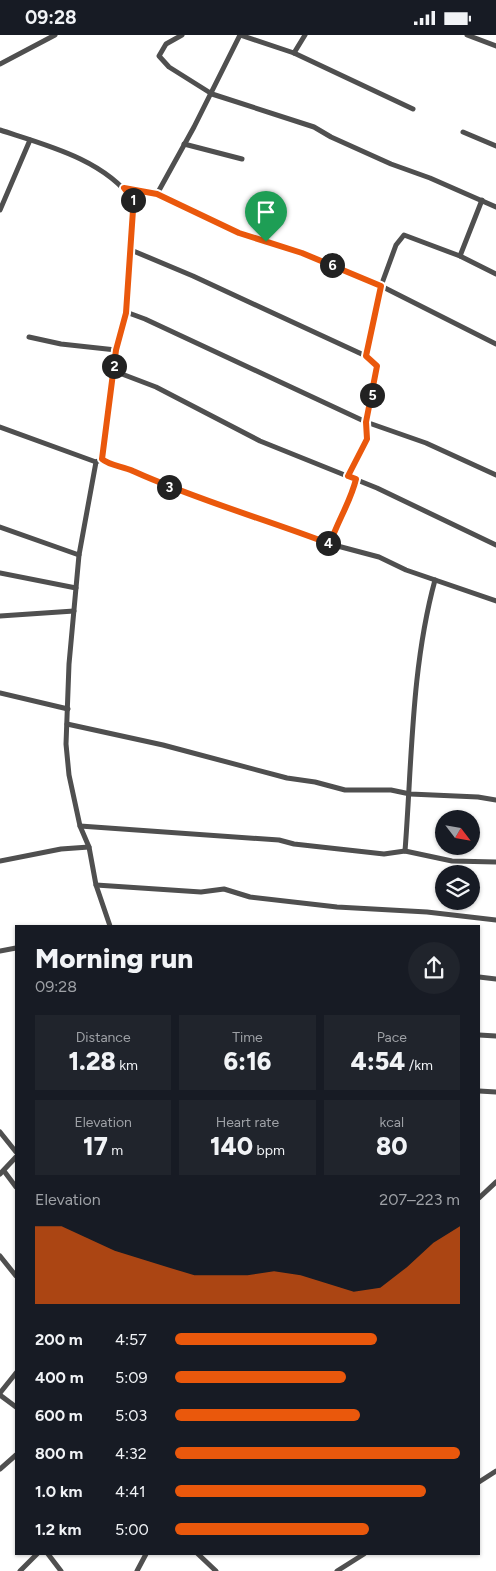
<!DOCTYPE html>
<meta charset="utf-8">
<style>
body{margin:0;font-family:Figtree,sans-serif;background:#20242c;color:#f1f3f6;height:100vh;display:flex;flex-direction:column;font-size:19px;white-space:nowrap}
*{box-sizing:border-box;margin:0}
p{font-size:16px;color:#9ea1a6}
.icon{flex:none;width:28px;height:28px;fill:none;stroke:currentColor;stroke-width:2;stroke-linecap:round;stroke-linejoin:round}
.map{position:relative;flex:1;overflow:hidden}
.side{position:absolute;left:15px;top:890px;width:465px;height:630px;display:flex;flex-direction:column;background:#171b24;border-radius:0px;box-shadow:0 1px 4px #0004}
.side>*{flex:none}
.needle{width:32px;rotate:121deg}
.fabs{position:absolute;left:435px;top:775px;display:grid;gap:10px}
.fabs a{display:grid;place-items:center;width:45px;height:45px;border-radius:50%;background:#171b24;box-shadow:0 1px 4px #0004;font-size:25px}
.pin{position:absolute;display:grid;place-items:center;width:42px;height:42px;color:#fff;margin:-51px -21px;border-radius:50% 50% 50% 0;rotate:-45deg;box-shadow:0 0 5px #0007}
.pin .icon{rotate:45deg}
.km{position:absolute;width:25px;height:25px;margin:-12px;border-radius:50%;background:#222;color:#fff;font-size:14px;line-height:25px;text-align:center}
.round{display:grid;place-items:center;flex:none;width:52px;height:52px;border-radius:26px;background:#20242c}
.overview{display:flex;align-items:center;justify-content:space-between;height:85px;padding:0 20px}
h1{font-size:28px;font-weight:800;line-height:38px}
.figures{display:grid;grid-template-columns:repeat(3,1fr);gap:8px;height:85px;padding:5px 20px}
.figures div{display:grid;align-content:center;border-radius:0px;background:#20242c;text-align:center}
.figures b{font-size:25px;font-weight:800}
.figures small{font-size:14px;font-weight:400}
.figures p{font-size:14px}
.chart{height:140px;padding:10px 20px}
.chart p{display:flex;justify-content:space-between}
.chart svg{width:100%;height:90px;margin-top:5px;fill:#ea580c;opacity:.7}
ul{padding:0 20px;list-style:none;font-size:16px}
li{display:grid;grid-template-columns:80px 60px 1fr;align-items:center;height:38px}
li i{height:12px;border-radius:6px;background:#ea580c}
.status{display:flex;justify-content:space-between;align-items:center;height:35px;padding:0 25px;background:#171b24;direction:ltr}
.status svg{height:14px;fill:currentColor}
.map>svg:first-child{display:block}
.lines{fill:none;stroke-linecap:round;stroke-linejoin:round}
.street{stroke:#4f4f4f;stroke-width:5}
.route-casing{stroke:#fff;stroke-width:10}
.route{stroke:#ea580c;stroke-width:6}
</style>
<div class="status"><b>09:28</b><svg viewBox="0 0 49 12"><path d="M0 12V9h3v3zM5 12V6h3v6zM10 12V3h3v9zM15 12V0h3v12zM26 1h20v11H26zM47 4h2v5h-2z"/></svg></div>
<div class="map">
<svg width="496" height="1536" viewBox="0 0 496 1536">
<rect width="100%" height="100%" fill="#fff"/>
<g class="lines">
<g class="street">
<polyline points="182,0 166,9 159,21 169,32 212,59 314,92 331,102 391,129 430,143 496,172"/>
<polyline points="240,0 294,18 413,74"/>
<polyline points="467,0 496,11"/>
<polyline points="294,18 305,0"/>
<polyline points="0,29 55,0"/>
<path d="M0,95c46,15 103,29 133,70l-7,112 -10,38 -14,109 -6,3 -17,93 -10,109 -3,80 3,31 11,51 9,21 7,38 14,41"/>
<polyline points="463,97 496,111"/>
<polyline points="184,109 242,124"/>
<polyline points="124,153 157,159 239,198 302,218 381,251 366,321 377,331 366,387 367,404 348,441"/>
<polyline points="157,159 194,92 240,0"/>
<polyline points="0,175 30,105"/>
<polyline points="131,215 193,241 366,321"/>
<polyline points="460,221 482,165"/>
<polyline points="496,239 460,221 404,200 396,210 381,251 496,309"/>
<polyline points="126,277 145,284 366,387 426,408 496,440"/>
<polyline points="29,302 61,309 116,315"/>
<polyline points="114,336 156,352 260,406 377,453 496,510"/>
<polyline points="0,392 96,427"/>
<polyline points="102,424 106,428 131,435 176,455 330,509 379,522 406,535 496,566"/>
<polyline points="0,492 79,520"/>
<polyline points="330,509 356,444"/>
<polyline points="0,538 76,553"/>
<polyline points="0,581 74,576"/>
<polyline points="0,658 68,674"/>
<polyline points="67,689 163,710 287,743 315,747 345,755 391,755 410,759 478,762 496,765"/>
<polyline points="80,791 279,805 294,809 384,819 405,816 452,826 496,827"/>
<path d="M405,816c7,-89 6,-183 30,-271"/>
<polyline points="0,826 61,814 89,812"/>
<polyline points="96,850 201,857 224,854 250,862 337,872 427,877 496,885"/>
<polyline points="0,916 16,913"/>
<polyline points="479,942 496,944"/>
<polyline points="479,1000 496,1001"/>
<polyline points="479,1056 496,1057"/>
<polyline points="0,1097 16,1117"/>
<polyline points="4,1136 16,1152"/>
<polyline points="0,1139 16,1122"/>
<polyline points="479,1163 496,1147"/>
<polyline points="0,1221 16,1241"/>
<polyline points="0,1358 16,1338"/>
<polyline points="0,1360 16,1372"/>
<polyline points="0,1434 16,1420"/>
<polyline points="479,1447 496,1436"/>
<polyline points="48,1519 61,1536"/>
<polyline points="198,1519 216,1536"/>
<polyline points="20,1536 37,1519"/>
<polyline points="137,1536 146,1519"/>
<polyline points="337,1536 364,1519"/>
</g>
</g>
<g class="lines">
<g class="route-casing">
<path id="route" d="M124,153l33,6 82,39 63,20 79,33 -15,70 11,10 -11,56 1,17 -19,37 8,3c-5,22 -19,43 -26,65 -65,-25 -133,-44 -197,-73 -10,-5 -23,-5 -31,-12l14,-109 10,-37 7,-103v-10z"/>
</g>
<use href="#route" class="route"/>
</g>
</svg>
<div class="fabs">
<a><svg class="needle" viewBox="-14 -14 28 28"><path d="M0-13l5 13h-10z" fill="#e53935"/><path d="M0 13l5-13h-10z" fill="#9ea1a6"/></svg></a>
<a><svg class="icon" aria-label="layers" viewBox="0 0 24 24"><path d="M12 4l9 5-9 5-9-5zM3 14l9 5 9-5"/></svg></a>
</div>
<div class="pin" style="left:266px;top:207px;background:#1e9e55"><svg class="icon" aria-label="arrive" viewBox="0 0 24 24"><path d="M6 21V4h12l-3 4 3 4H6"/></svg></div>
<b class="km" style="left:133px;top:165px">1</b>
<b class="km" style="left:114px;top:331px">2</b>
<b class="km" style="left:169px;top:452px">3</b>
<b class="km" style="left:328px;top:508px">4</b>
<b class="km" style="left:372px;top:360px">5</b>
<b class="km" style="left:332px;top:230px">6</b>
<section class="side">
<div class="overview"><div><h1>Morning run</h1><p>09:28</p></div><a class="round"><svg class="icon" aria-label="share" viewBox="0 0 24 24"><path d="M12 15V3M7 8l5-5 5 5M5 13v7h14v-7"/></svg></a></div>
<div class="figures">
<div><p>Distance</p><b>1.28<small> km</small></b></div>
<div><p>Time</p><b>6:16</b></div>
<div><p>Pace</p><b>4:54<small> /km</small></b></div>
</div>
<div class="figures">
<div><p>Elevation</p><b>17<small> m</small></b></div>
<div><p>Heart rate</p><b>140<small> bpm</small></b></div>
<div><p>kcal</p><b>80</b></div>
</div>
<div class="chart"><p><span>Elevation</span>207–223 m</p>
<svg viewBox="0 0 160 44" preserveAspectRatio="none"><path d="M0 44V6L10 6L20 12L30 18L40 22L50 26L60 30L70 30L80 30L90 28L100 30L110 34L120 38L130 36L140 26L150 14L160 6V44z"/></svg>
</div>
<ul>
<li><b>200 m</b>4:57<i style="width:71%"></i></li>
<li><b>400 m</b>5:09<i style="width:60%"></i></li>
<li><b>600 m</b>5:03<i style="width:65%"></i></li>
<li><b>800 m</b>4:32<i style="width:100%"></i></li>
<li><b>1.0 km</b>4:41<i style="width:88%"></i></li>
<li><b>1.2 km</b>5:00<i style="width:68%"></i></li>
</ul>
</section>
</div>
